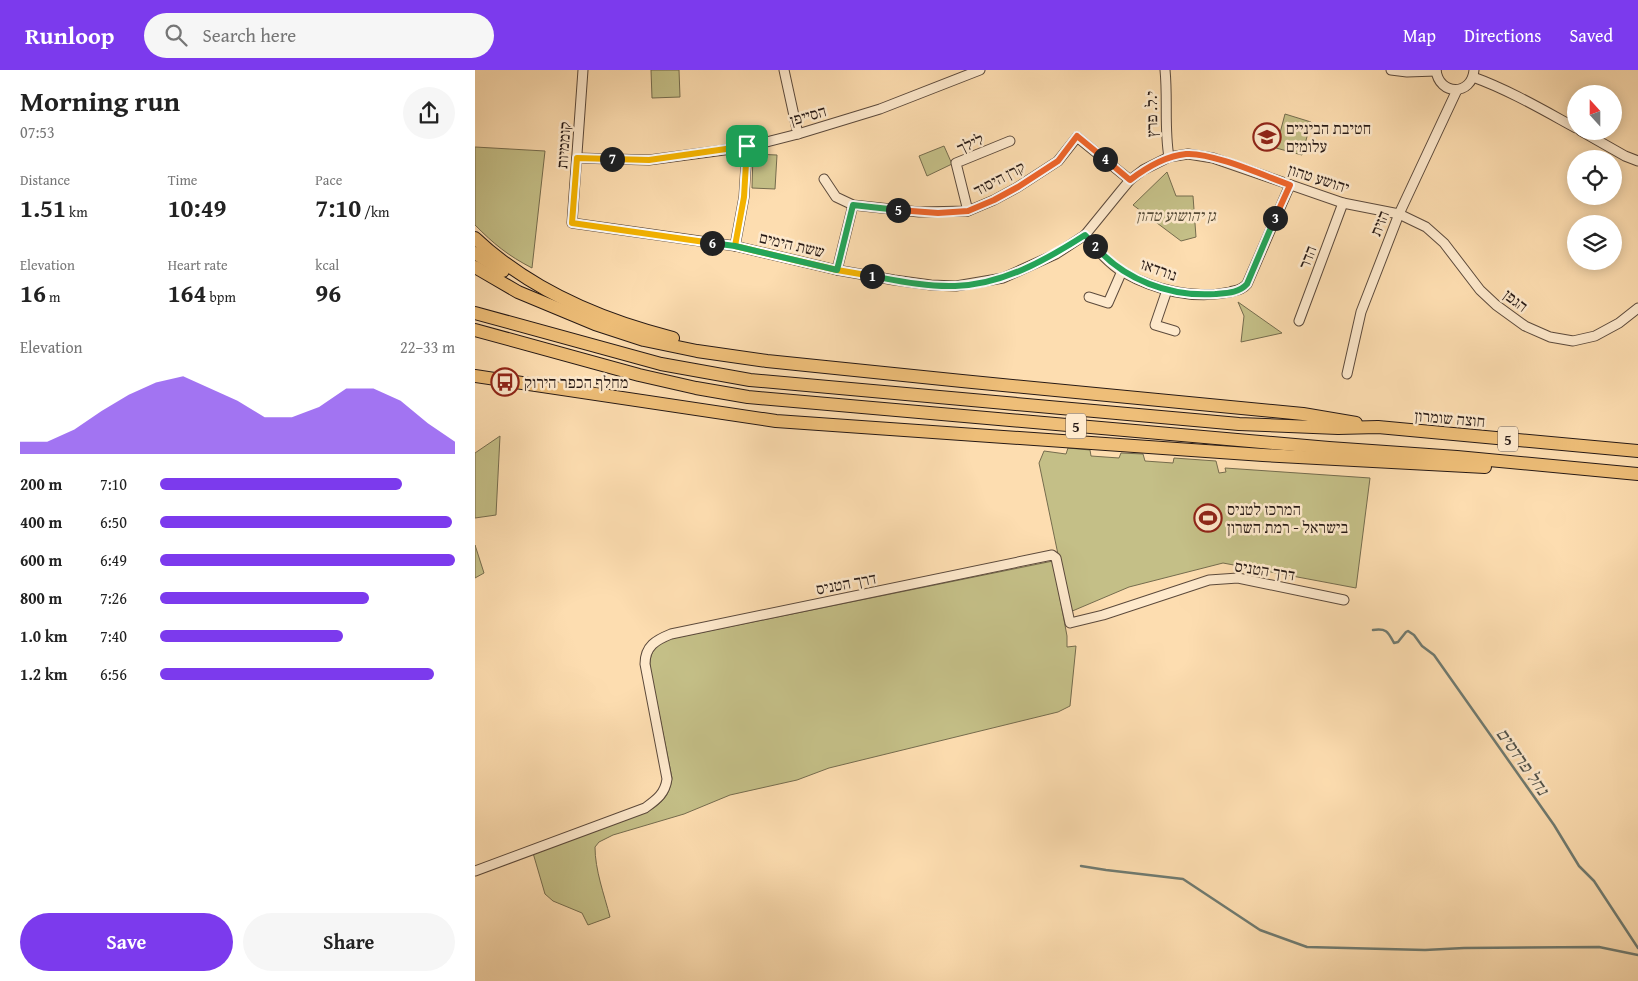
<!DOCTYPE html>
<meta charset="utf-8">
<style>
body{margin:0;font-family:"Gentium Book Plus","Frank Ruhl Libre",serif;background:#f6f6f6;color:#222;height:100vh;display:flex;flex-direction:column;font-size:19px;white-space:nowrap}
*{box-sizing:border-box;margin:0}
p{font-size:16px;color:#767676}
.icon{flex:none;width:28px;height:28px;fill:none;stroke:currentColor;stroke-width:2;stroke-linecap:round;stroke-linejoin:round}
.map{position:relative;flex:1;overflow:hidden}
.side{display:flex;flex-direction:column;background:#fff;width:475px}
.side>*{flex:none}
.needle{width:32px;rotate:339deg}
.buttons{position:absolute;left:1092px;top:15px;display:grid;gap:10px}
.buttons a{display:grid;place-items:center;width:55px;height:55px;border-radius:50%;background:#fff;box-shadow:0 2px 12px #0003;font-size:25px}
.pin{position:absolute;display:grid;place-items:center;width:42px;height:42px;color:#fff;margin:-21px;border-radius:10px;box-shadow:0 2px 8px #0006}
.km{position:absolute;width:25px;height:25px;margin:-12px;border-radius:50%;background:#222;color:#fff;font-size:14px;line-height:25px;text-align:center}
.round{display:grid;place-items:center;flex:none;width:52px;height:52px;border-radius:26px;background:#f6f6f6}
.summary{display:flex;align-items:center;justify-content:space-between;height:85px;padding:0 20px}
h1{font-size:28px;font-weight:800;line-height:38px}
.stats{display:grid;grid-template-columns:repeat(3,1fr);gap:8px;height:85px;padding:5px 20px}
.stats div{display:grid;align-content:center}
.stats b{font-size:25px;font-weight:800}
.stats small{font-size:14px;font-weight:400}
.stats p{font-size:14px}
.chart{height:140px;padding:10px 20px}
.chart p{display:flex;justify-content:space-between}
.chart svg{width:100%;height:90px;margin-top:5px;fill:#7c3aed;opacity:.7}
.action{display:flex;gap:10px;margin-top:auto;padding:10px 20px}
.action a{flex:1;height:58px;border-radius:30px;background:#7c3aed;color:#fff;font-size:20px;font-weight:800;line-height:58px;text-align:center}
.action a+a{background:#f6f6f6;color:#222}
ul{padding:0 20px;list-style:none;font-size:16px}
li{display:grid;grid-template-columns:80px 60px 1fr;align-items:center;height:38px}
li i{height:12px;border-radius:6px;background:#7c3aed}
header{display:flex;align-items:center;gap:30px;box-sizing:border-box;height:70px;padding:0 25px;background:#7c3aed;color:#fff}
header strong{font-size:24px}
nav{display:flex;gap:28px;margin-inline-start:auto;font-size:18px}
.search{width:350px;height:45px;background:#f6f6f6;display:flex;align-items:center;gap:12px;box-sizing:border-box;padding:0 18px;border-radius:28px;color:#767676;font-size:19px}
main{display:flex;flex:1;min-height:0}
.map>svg:first-child{display:block}
.green{fill:#c4bf87;stroke:#756c4e}
.lines{fill:none;stroke-linecap:round;stroke-linejoin:round}
.stream{stroke:#6f7a70;stroke-width:2.5}
.minor-casing{stroke:#5c4a3c;stroke-width:11}
.highway-casing{stroke:#261915;stroke-width:14}
.minor{stroke:#fee9cc;stroke-width:9}
.highway{stroke:#eebe78;stroke-width:12}
.split-1-casing{stroke:#fff;stroke-width:10}
.split-2-casing{stroke:#fff;stroke-width:10}
.split-3-casing{stroke:#fff;stroke-width:10}
.split-4-casing{stroke:#fff;stroke-width:10}
.split-5-casing{stroke:#fff;stroke-width:10}
.split-6-casing{stroke:#fff;stroke-width:10}
.split-7-casing{stroke:#fff;stroke-width:10}
.split-8-casing{stroke:#fff;stroke-width:10}
.split-1{stroke:#f5b400;stroke-width:6}
.split-2{stroke:#22a559;stroke-width:6}
.split-3{stroke:#22a559;stroke-width:6}
.split-4{stroke:#f0652b;stroke-width:6}
.split-5{stroke:#f0652b;stroke-width:6}
.split-6{stroke:#22a559;stroke-width:6}
.split-7{stroke:#f5b400;stroke-width:6}
.split-8{stroke:#f5b400;stroke-width:6}
.labels{text-anchor:middle;dominant-baseline:central;stroke-width:5;stroke-linejoin:round;paint-order:stroke}
.shield{fill:#fee9cc;stroke:#67574c;stroke-width:1}
.shield-label{font-size:15px;font-weight:bold;fill:#261915}
.street-label{font-size:16px;fill:#261915;stroke:#fee9cc}
.poi-label{font-size:16px;fill:#261915;stroke:#fee9cc;text-anchor:start}
.park-label{font-size:16px;font-style:italic;fill:#554b37;stroke:#fee9cc}
.water-label{font-size:18px;font-style:italic;fill:#50524a;stroke:#fee9cc}
</style>
<header>
<strong>Runloop</strong>
<div class="search"><svg class="icon" aria-label="search" viewBox="0 0 24 24"><circle cx="10" cy="10" r="6"/><path d="M15 15l6 6"/></svg>Search here</div>
<nav><a>Map</a><a>Directions</a><a>Saved</a></nav>
</header>
<main>
<section class="side">
<div class="summary"><div><h1>Morning run</h1><p>07:53</p></div><a class="round"><svg class="icon" aria-label="share" viewBox="0 0 24 24"><path d="M12 15V3M7 8l5-5 5 5M5 13v7h14v-7"/></svg></a></div>
<div class="stats">
<div><p>Distance</p><b>1.51<small> km</small></b></div>
<div><p>Time</p><b>10:49</b></div>
<div><p>Pace</p><b>7:10<small> /km</small></b></div>
</div>
<div class="stats">
<div><p>Elevation</p><b>16<small> m</small></b></div>
<div><p>Heart rate</p><b>164<small> bpm</small></b></div>
<div><p>kcal</p><b>96</b></div>
</div>
<div class="chart"><p><span>Elevation</span>22–33 m</p>
<svg viewBox="0 0 160 44" preserveAspectRatio="none"><path d="M0 44V38L10 38L20 32L30 23L40 15L50 9L60 6L70 12L80 18L90 26L100 26L110 21L120 12L130 12L140 18L150 29L160 38V44z"/></svg>
</div>
<ul>
<li><b>200 m</b>7:10<i style="width:82%"></i></li>
<li><b>400 m</b>6:50<i style="width:99%"></i></li>
<li><b>600 m</b>6:49<i style="width:100%"></i></li>
<li><b>800 m</b>7:26<i style="width:71%"></i></li>
<li><b>1.0 km</b>7:40<i style="width:62%"></i></li>
<li><b>1.2 km</b>6:56<i style="width:93%"></i></li>
</ul>
<div class="action"><a>Save</a><a>Share</a></div>
</section>
<div class="map">
<svg width="1163" height="911" viewBox="0 0 1163 911">
<rect width="100%" height="100%" fill="#fdddb0"/>
<filter id="stains"><feTurbulence type="fractalNoise" baseFrequency=".004" numOctaves="4"/><feColorMatrix values="0 0 0 0 .2 0 0 0 0 .09 0 0 0 0 .02 0 0 0 .5 -.17"/></filter>
<radialGradient id="worn" r=".72"><stop offset=".6" stop-color="#630" stop-opacity="0"/><stop offset="1" stop-color="#630" stop-opacity=".3"/></radialGradient>
<g class="green">
<polygon points="176,0 204,0 205,27 177,28"/>
<polygon points="810,44 836,52 827,85 801,78"/>
<polygon points="469,76 477,94 452,106 444,86"/>
<path d="M0,77l70,4 -13,117c-25,-13 -38,-24 -57,-43z"/>
<polygon points="278,84 302,85 300,119 277,118"/>
<polygon points="692,102 701,126 718,126 721,167 706,171 658,135"/>
<polygon points="763,232 807,263 766,272 769,246"/>
<polygon points="25,366 21,445 0,448 0,383"/>
<polygon points="593,378 615,380 616,386 644,388 646,383 668,384 670,391 698,393 699,388 741,391 744,403 751,402 750,398 895,408 881,518 748,493 654,517 595,542 564,393 569,381 591,384"/>
<polygon points="0,475 9,503 0,508"/>
<path d="M578,491l14,75v11l9,-1 -6,60 -12,6 -229,56 -32,12 -67,15 -46,19 -71,21 -14,7 -4,5c0,23 9,47 15,70l-22,8 -6,-12 -29,-12 -8,-7 -12,-41 51,-18 68,-26c13,-8 18,-17 20,-31l-22,-110c-1,-14 3,-19 14,-28z"/>
</g>
<g class="lines">
<g class="stream">
<path d="M898,560c14,-2 15,2 21,13l4,-1 8,-10 2,-1 6,4 8,11 12,9 120,170 25,41 15,15 44,67"/>
<polyline points="606,796 631,800 708,809 785,860 832,877 950,880 989,878 1124,877 1163,885"/>
</g>
<g class="minor-casing">
<g id="minor">
<polyline points="108,0 97,153 260,176 362,200 419,210 456,215 481,216 528,208 581,184 610,165 645,122 655,110 668,100 694,87 713,84 738,88 868,133 924,144 951,157 969,173 1005,220 1021,235 1050,256 1075,267 1098,271 1120,266 1144,253 1163,238"/>
<polyline points="309,0 323,64"/>
<path d="M690,0c3,29 -1,59 4,87"/>
<polyline points="916,0 932,2 961,1"/>
<path d="M961,0c3,26 36,26 38,0"/>
<path d="M998,7c36,13 70,33 103,51"/>
<polyline points="1106,61 1150,86 1163,91"/>
<polyline points="102,88 174,90 272,77 323,64 405,39 505,0"/>
<polyline points="349,109 361,127 378,135 444,142 493,141 519,130 543,117 583,91 602,67 655,110"/>
<polyline points="493,141 481,93 535,71"/>
<path d="M610,165c11,13 23,28 38,37 32,18 71,28 107,20 7,-2 12,-2 17,-8l43,-99"/>
<polyline points="260,176 269,127 272,77"/>
<polyline points="362,200 378,135"/>
<polyline points="692,220 680,255 700,261"/>
<polyline points="614,227 633,233 647,201"/>
<polyline points="824,251 868,133"/>
<polyline points="872,304 886,242 924,144 982,20"/>
<path d="M0,801l170,-63c11,-8 20,-14 22,-29l-22,-115c0,-18 11,-24 26,-30l381,-79 4,3 14,65 33,-8 106,-35 29,-2 106,22"/>
</g>
</g>
<g class="highway-casing">
<g id="highway">
<path d="M0,168c54,51 126,82 198,100"/>
<polyline points="0,183 28,201"/>
<polyline points="0,197 43,222 120,254 169,270 222,281 292,291 487,311 828,344 881,353"/>
<polyline points="0,243 186,294 275,310 764,354 863,358 903,357 1163,381"/>
<polyline points="0,260 164,305 221,318 273,327 854,378 982,387 1163,404"/>
<polyline points="0,306 301,351 788,385 1010,397"/>
</g>
</g>
<use href="#minor" class="minor"/>
<use href="#highway" class="highway"/>
</g>
<g class="lines">
<g class="split-1-casing">
<polyline id="split-1" points="272,76 269,127 260,176 362,200 397,206"/>
</g>
<g class="split-2-casing">
<path id="split-2" d="M397,206c27,5 55,11 83,10 47,-1 91,-26 130,-51l10,11"/>
</g>
<g class="split-3-casing">
<path id="split-3" d="M620,176c29,34 75,51 120,48 11,-1 24,-1 32,-10l28,-66"/>
</g>
<g class="split-4-casing">
<path id="split-4" d="M630,89l25,21c17,-13 35,-24 56,-26 25,-2 79,22 104,31l-15,33"/>
</g>
<g class="split-5-casing">
<polyline id="split-5" points="423,140 463,143 493,141 519,130 543,117 583,91 602,66 630,89"/>
</g>
<g class="split-6-casing">
<polyline id="split-6" points="237,173 260,176 362,200 378,135 423,140"/>
</g>
<g class="split-7-casing">
<polyline id="split-7" points="137,89 102,88 97,153 237,173"/>
</g>
<g class="split-8-casing">
<polyline id="split-8" points="137,89 174,90 272,76"/>
</g>
<use href="#split-1" class="split-1"/>
<use href="#split-2" class="split-2"/>
<use href="#split-3" class="split-3"/>
<use href="#split-4" class="split-4"/>
<use href="#split-5" class="split-5"/>
<use href="#split-6" class="split-6"/>
<use href="#split-7" class="split-7"/>
<use href="#split-8" class="split-8"/>
</g>
<defs>
<g id="school-ring" transform="scale(1.4375)"><circle r="9.5" fill="#fee9cc" stroke="#8f2418" stroke-width="1.5"/><path d="M0-5L7-2L0 1L-7-2ZM-4 1L0 2.5L4 1V4Q0 6-4 4Z" fill="#8f2418"/></g>
<g id="bus-ring" transform="scale(1.4375)"><circle r="9.5" fill="#fee9cc" stroke="#8f2418" stroke-width="1.5"/><path d="M-5-6H5V4H4V6H2V4H-2V6H-4V4H-5ZM-3.5-4V0h7V-4ZM-3.5 1.2v1.5H-2V1.2ZM2 1.2v1.5H3.5V1.2Z" fill="#8f2418"/></g>
<g id="stadium-ring" transform="scale(1.4375)"><circle r="9.5" fill="#fee9cc" stroke="#8f2418" stroke-width="1.5"/><path d="M0-5a6.5 5 0 1 0 0 10a6.5 5 0 1 0 0-10ZM-3.5-1.8h7v3.6h-7Z" fill="#8f2418"/></g>
</defs>
<g fill-rule="evenodd">
<use href="#school-ring" x="792" y="67"/>
<use href="#bus-ring" x="30" y="312"/>
<use href="#stadium-ring" x="733" y="448"/>
</g>
<g class="labels">
<g class="shield">
<rect x="591" y="343.5" width="20" height="25" rx="4"/>
<rect x="1023" y="356.5" width="20" height="25" rx="4"/>
</g>
<g class="shield-label">
<text x="601" y="356">5</text>
<text x="1033" y="369">5</text>
</g>
<g class="street-label">
<text transform="translate(676 44) rotate(-91)">י.ל. פרץ</text>
<text transform="translate(333 45) rotate(-16)">הסייפן</text>
<text transform="translate(495 73) rotate(-25)">לילך</text>
<text transform="translate(88 75) rotate(-86)">קוממיות</text>
<text transform="translate(524 108) rotate(-28)">קרן היסוד</text>
<text transform="translate(844 108) rotate(18)">יהושע טהון</text>
<text transform="translate(904 153) rotate(-68)">הזית</text>
<text transform="translate(317 174) rotate(13)">ששת הימים</text>
<text transform="translate(832 187) rotate(-69)">הדר</text>
<text transform="translate(684 199) rotate(20)">נורדאו</text>
<text transform="translate(1041 230) rotate(37)">הגפן</text>
<text transform="translate(975 348) rotate(5)">חוצה שומרון</text>
<text transform="translate(790 500) rotate(9)">דרך הטניס</text>
<text transform="translate(371 513) rotate(-11)">דרך הטניס</text>
</g>
<g class="poi-label">
<text x="811" y="58">חטיבת הביניים<tspan x="811" dy="18">עלומים</tspan></text>
<text x="49" y="312">מחלף הכפר הירוק</text>
<text x="752" y="439">המרכז לטניס<tspan x="752" dy="18">בישראל - רמת השרון</tspan></text>
</g>
<g class="park-label">
<text x="701" y="145">גן יהושוע טהון</text>
</g>
<g class="water-label">
<text transform="translate(1048 691) rotate(55)">נחל פרדסים</text>
</g>
</g>
<rect width="100%" height="100%" filter="url(#stains)"/>
<rect width="100%" height="100%" fill="url(#worn)"/>
</svg>
<div class="buttons">
<a><svg class="needle" viewBox="-14 -14 28 28"><path d="M0-13l5 13h-10z" fill="#e53935"/><path d="M0 13l5-13h-10z" fill="#767676"/></svg></a>
<a><svg class="icon" aria-label="locate" viewBox="0 0 24 24"><circle cx="12" cy="12" r="6"/><path d="M12 2v4M12 18v4M2 12h4M18 12h4"/></svg></a>
<a><svg class="icon" aria-label="layers" viewBox="0 0 24 24"><path d="M12 4l9 5-9 5-9-5zM3 14l9 5 9-5"/></svg></a>
</div>
<div class="pin" style="left:272px;top:76px;background:#1e9e55"><svg class="icon" aria-label="arrive" viewBox="0 0 24 24"><path d="M6 21V4h12l-3 4 3 4H6"/></svg></div>
<b class="km" style="left:397px;top:206px">1</b>
<b class="km" style="left:620px;top:176px">2</b>
<b class="km" style="left:800px;top:148px">3</b>
<b class="km" style="left:630px;top:89px">4</b>
<b class="km" style="left:423px;top:140px">5</b>
<b class="km" style="left:237px;top:173px">6</b>
<b class="km" style="left:137px;top:89px">7</b>
</div>
</main>
